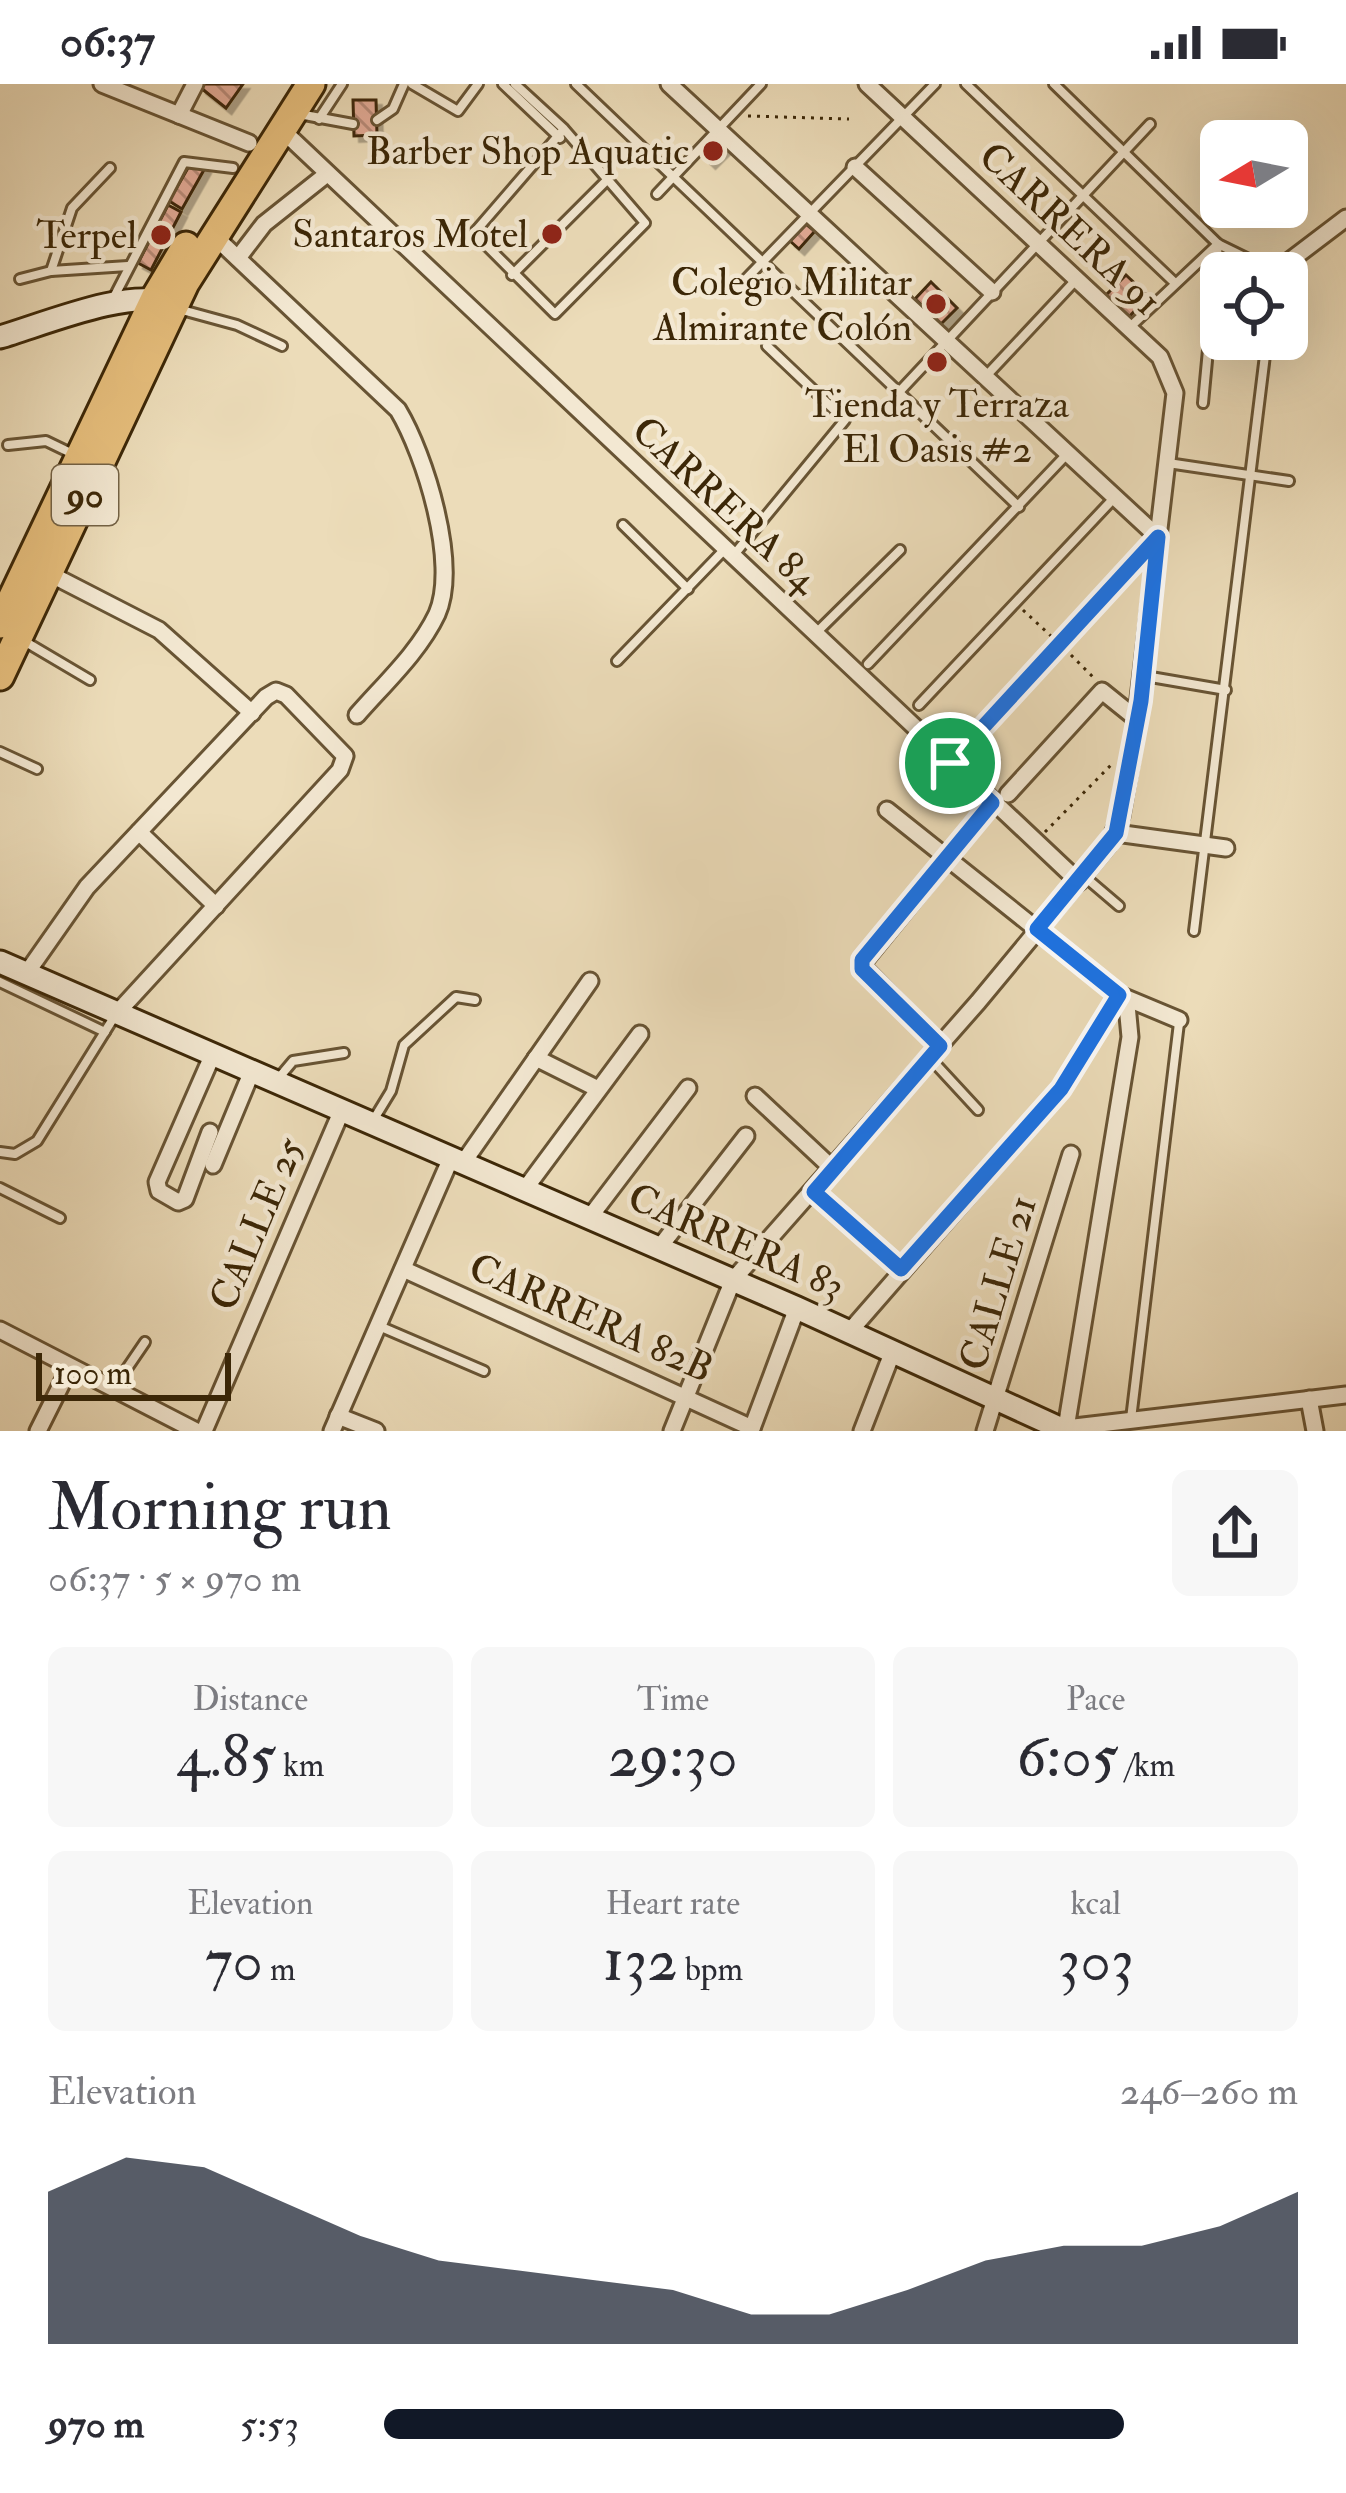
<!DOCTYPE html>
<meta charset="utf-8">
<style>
body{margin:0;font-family:"IM FELL Double Pica",serif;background:#f7f7f7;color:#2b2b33;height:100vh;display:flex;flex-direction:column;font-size:45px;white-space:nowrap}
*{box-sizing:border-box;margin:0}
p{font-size:39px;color:#7c7c81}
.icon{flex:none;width:66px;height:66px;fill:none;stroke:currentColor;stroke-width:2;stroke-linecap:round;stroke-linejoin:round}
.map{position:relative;height:1347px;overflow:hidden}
.side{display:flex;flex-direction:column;background:#fff;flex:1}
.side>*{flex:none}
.needle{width:78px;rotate:260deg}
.controls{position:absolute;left:1200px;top:36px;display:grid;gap:24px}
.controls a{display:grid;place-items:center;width:108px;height:108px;border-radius:18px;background:#fff;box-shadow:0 12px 48px #0002;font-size:60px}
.scale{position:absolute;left:36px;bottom:30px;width:195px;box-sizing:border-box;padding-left:12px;border:6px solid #3c2707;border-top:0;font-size:33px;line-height:42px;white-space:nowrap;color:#3c2707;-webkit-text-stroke:9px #f3e8d2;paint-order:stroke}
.pin{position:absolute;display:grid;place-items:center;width:102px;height:102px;color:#fff;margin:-51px;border:6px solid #fff;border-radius:50%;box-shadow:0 3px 12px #0007}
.round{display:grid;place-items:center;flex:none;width:126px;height:126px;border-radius:18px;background:#f7f7f7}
.overview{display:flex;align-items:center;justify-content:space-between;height:204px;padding:0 48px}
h1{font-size:66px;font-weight:600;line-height:90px}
.figures{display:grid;grid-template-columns:repeat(3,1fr);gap:18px;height:204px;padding:12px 48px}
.figures div{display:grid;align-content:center;border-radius:18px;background:#f7f7f7;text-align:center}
.figures b{font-size:60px;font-weight:600}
.figures small{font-size:33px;font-weight:400}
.figures p{font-size:33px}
.chart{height:336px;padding:24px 48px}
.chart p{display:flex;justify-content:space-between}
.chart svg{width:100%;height:216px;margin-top:12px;fill:#111827;opacity:.7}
ul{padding:0 48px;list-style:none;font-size:39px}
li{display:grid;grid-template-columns:192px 144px 1fr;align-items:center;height:90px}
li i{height:30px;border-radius:15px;background:#111827}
.status{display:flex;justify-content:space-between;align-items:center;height:84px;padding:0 60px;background:#fff;direction:ltr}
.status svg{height:33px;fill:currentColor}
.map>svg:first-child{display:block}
.building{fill:url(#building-back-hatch);stroke:#3c2707;stroke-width:3;filter:url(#shadow)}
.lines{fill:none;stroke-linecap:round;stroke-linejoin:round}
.lane-casing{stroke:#685434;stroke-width:14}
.street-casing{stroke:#685434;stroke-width:21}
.secondary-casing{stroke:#3c2707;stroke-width:27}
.highway-casing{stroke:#3c2707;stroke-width:33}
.path{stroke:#3c2707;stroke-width:3;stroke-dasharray:3 6;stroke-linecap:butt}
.lane{stroke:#f3e8d2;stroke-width:8}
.street{stroke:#f3e8d2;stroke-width:15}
.secondary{stroke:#f3e8d2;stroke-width:21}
.highway{stroke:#e6be7c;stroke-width:27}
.route-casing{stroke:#fff;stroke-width:24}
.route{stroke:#1a73e8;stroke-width:15}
.poi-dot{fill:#8f2418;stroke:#f3e8d2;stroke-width:4.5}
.labels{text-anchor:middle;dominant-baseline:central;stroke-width:9;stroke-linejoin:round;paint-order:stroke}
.shield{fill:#f3e8d2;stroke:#736144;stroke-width:3}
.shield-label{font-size:36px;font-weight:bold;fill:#3c2707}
.poi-label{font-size:39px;fill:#3c2707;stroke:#f3e8d2;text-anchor:end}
.street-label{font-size:39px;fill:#3c2707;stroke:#f3e8d2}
</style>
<div class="status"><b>06:37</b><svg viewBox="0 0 49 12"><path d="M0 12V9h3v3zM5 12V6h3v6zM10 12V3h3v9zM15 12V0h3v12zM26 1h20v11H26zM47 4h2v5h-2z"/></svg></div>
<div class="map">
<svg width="1346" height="1347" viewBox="0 0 1346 1347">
<defs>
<pattern id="building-back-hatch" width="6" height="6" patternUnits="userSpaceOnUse" patternTransform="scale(3)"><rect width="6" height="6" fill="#e3ab97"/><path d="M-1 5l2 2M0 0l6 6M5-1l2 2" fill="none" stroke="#b98b79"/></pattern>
<filter id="shadow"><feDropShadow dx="5.5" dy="5.5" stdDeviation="0" flood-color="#0004"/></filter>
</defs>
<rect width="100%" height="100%" fill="#ecdcb9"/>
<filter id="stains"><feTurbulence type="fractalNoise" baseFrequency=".00167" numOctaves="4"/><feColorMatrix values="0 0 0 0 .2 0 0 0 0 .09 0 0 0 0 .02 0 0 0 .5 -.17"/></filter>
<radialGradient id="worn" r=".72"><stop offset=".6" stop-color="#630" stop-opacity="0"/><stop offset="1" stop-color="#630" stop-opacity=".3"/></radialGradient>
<g class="building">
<polygon points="203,0 243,0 226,24 201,4"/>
<polygon points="353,16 376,16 377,51 354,52"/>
<polygon points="717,55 725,64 710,79 701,70"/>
<polygon points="192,77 205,84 182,125 169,117"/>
<polygon points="168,121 181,128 151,186 138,179"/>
<polygon points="806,140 815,147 799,165 790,157"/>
<polygon points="1126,191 1148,212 1129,233 1106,211"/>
<polygon points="931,198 957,224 941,240 915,215"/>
<polygon points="978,655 994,670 975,690 960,675"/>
</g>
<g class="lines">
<g class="lane-casing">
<g id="lane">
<polyline points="412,0 458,27 478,0"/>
<polyline points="503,0 560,54"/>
<polyline points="515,0 564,45 645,139 555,230 474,149 564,45"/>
<polyline points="576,0 1019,423"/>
<polyline points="966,0 1175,199"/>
<polyline points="1054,0 1218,160 1275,188"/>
<polyline points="299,30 353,40"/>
<polyline points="319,35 342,0"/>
<polyline points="377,36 393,25 404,0"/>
<polyline points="657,110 761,0"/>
<polyline points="51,187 72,124 110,84"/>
<polyline points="512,191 608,95"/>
<polyline points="20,195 51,187 128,182"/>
<polyline points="744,197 935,0"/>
<polyline points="114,213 184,78 233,84"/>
<polyline points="182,226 237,241 282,262"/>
<polyline points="1129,244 1217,161"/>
<polyline points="987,291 1075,197"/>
<polyline points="900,307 1150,40"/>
<polyline points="1203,319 1218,160"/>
<polyline points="8,361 46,357 75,371"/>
<polyline points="1168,379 1289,397"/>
<polyline points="623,441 688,505"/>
<polyline points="733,472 845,336 767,262"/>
<polyline points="815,550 900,466"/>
<polyline points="24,557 90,596"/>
<polyline points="617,577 724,466"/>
<polyline points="868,580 1068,369"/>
<polyline points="1145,592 1226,606"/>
<polyline points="919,621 1115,413"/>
<polyline points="0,668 37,685"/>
<polyline points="1085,793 1119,822"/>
<polyline points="1194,847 1267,255"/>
<polyline points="0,898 105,948"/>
<polyline points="930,974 978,1026"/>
<polyline points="277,996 293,977 344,969"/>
<polyline points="374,1035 391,1007 404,961 456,913 475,916"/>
<polyline points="0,1068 15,1070 37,1057 116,930"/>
<polyline points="0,1104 60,1134"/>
<polyline points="379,1242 484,1287"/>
<polyline points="113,1305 145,1258"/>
<polyline points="1131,1335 1179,939"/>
</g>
</g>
<g class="street-casing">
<g id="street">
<polyline points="102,0 249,59"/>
<polyline points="669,0 1158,453 950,679"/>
<polyline points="179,31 195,0"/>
<polyline points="281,45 1079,798"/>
<polyline points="855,83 992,208"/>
<path d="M213,151l185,175c27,45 61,154 39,204 -18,38 -52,69 -80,101"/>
<polyline points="238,174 264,140 327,90"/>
<polyline points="1275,188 1346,134"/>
<polyline points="48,489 159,546 252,629"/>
<polyline points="1008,710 1102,607 1138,636"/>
<polyline points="887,726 1119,911 1179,936"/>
<polyline points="139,748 216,822"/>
<polyline points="1116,749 1226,764"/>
<polyline points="26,890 87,803 266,613 276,607 286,611 345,672 340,686 117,929"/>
<polyline points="1119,911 1127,921 1130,953 1066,1344 1346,1311"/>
<polyline points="940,962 861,881 992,719"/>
<polyline points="536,974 598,1005"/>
<polyline points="755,1012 833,1085"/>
<polyline points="210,1048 185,1115 178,1118 159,1107 157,1098 213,970"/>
<polyline points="463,1079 590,897"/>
<polyline points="213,1081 252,987"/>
<polyline points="525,1105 640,950"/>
<polyline points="814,1107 901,1185"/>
<polyline points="590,1133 688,1004"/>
<polyline points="659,1164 746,1052"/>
<polyline points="403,1185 752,1344"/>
<polyline points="0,1246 196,1347"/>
<polyline points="850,1247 1061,1005 1119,911"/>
<polyline points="1309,1315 1315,1347"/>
<polyline points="338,1332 376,1347"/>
<polyline points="38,1347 70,1283"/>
<polyline points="204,1347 342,1026"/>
<polyline points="332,1347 451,1074"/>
<polyline points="672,1347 733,1196 978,918 1108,761 1121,732 1134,657 1175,309 1160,273 867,0"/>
<polyline points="751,1347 797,1224"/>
<polyline points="862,1347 893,1267"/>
<polyline points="985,1347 1071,1070"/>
</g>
</g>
<g class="secondary-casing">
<g id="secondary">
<path d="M0,253c39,-11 132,-50 167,-33"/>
<polyline points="0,878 797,1224 1066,1347"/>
</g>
</g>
<g class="highway-casing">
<g id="highway">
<polyline points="0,540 155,214 186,162"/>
<polyline points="0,592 185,199 311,0"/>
</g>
</g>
<g class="path">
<polyline points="748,32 849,35"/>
<polyline points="1023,526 1051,552"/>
<polyline points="1071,571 1094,594"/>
<polyline points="1045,748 1114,678"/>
</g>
<use href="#lane" class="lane"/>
<use href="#street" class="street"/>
<use href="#secondary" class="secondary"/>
<use href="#highway" class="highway"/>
</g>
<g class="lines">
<g class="route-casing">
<polygon id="route" points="1158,453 1141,617 1116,749 1037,845 1119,911 1061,1005 901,1185 814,1108 940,962 862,885 862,876 992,719 950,679"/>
</g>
<use href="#route" class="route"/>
</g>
<g class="poi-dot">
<circle cx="713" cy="67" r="12"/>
<circle cx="552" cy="150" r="12"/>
<circle cx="161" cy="151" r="12"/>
<circle cx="936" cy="220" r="12"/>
<circle cx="937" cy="278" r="12"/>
</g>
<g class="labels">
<rect class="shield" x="52" y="381" width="66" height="60" rx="9"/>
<g class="shield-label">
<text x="85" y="411">90</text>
</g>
<g class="poi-label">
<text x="689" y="67">Barber Shop Aquatic</text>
<text x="528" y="150">Santaros Motel</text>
<text x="137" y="151">Terpel</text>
<text x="912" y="198">Colegio Militar<tspan x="912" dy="45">Almirante Colón</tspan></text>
<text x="937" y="320" text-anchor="middle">Tienda y Terraza<tspan x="937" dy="45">El Oasis #2</tspan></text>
</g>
<g class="street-label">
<text transform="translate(1070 145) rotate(43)">CARRERA 91</text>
<text transform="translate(725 421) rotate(43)">CARRERA 84</text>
<text transform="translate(257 1140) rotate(-67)">CALLE 25</text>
<text transform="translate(736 1158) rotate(24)">CARRERA 83</text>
<text transform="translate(998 1199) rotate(-73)">CALLE 21</text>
<text transform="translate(591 1234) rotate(24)">CARRERA 82B</text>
</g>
</g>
<rect width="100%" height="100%" filter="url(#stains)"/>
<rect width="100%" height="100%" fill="url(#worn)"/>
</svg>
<div class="controls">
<a><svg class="needle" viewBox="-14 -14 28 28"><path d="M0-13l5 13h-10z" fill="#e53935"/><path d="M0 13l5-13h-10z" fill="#7c7c81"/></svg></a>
<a><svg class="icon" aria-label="locate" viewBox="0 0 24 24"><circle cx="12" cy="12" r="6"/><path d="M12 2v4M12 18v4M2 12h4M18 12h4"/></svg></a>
</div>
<div class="scale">100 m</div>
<div class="pin" style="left:950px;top:679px;background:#1e9e55"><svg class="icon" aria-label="arrive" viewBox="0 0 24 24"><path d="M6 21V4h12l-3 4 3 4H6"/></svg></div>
</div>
<section class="side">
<div class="overview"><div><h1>Morning run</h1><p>06:37 · 5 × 970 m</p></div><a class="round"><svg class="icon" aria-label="share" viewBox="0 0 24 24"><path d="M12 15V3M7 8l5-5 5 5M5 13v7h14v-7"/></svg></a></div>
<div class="figures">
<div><p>Distance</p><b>4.85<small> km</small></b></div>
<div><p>Time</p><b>29:30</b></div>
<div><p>Pace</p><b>6:05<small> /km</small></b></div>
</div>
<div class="figures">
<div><p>Elevation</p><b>70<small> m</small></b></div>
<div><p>Heart rate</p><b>132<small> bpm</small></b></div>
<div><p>kcal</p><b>303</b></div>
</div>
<div class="chart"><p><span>Elevation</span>246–260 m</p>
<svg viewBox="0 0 160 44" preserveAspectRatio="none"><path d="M0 44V13L10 6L20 8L30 15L40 22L50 27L60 29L70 31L80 33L90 38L100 38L110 33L120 27L130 24L140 24L150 20L160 13V44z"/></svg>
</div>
<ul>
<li><b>970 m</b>5:53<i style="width:81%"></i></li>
</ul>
</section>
